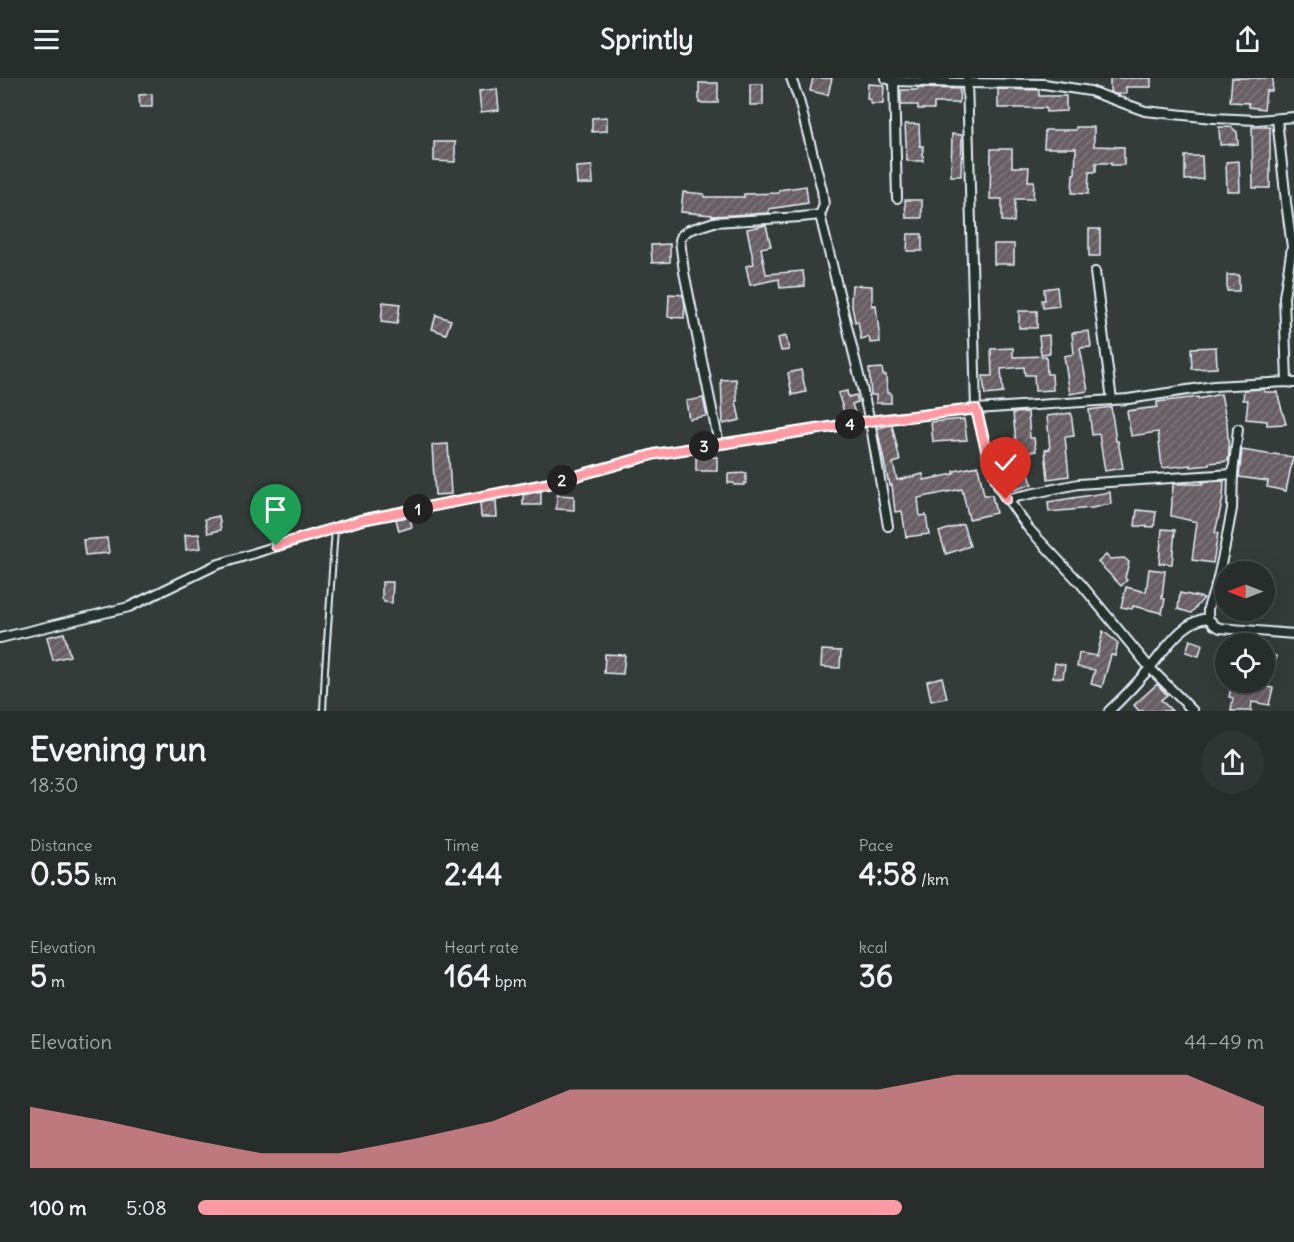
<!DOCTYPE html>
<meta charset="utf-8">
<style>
body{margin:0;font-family:Delius,sans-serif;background:#2e3532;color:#f1f3f6;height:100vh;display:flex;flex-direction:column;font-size:22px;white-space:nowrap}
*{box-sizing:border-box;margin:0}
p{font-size:20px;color:#a4a8a8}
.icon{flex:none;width:33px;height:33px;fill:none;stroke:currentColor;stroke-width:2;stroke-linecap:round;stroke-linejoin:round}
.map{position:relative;height:633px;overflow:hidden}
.sheet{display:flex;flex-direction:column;background:#262d2a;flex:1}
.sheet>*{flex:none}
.needle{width:39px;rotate:270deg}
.fabs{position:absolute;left:1215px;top:483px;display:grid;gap:12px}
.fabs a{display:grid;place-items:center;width:60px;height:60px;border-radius:50%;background:#262d2a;box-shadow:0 6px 24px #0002,0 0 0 2px #424947;font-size:30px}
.pin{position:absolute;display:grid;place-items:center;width:51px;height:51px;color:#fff;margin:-62px -26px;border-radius:50% 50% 50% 0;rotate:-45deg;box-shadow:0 0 6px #0007}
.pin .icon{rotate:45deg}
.km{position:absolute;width:30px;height:30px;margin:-15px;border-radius:50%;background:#222;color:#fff;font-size:16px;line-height:30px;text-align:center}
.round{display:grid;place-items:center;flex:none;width:63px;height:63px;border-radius:32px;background:#2e3532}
.overview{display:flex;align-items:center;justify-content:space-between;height:102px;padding:0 30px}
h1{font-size:33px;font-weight:700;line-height:45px}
.stats{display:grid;grid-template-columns:repeat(3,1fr);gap:9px;height:102px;padding:6px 30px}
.stats div{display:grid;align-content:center}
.stats b{font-size:30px;font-weight:700}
.stats small{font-size:16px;font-weight:400}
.stats p{font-size:16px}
.chart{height:168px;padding:12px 30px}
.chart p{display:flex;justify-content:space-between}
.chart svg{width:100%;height:108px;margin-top:6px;fill:#ff9aa2;opacity:.7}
ul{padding:0 30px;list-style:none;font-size:20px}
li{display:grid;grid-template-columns:96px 72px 1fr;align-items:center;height:45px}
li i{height:15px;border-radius:8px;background:#ff9aa2}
header{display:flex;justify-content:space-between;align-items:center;height:78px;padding:0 30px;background:#262d2a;font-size:27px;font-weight:700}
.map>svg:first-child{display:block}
.building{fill:url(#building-hatch);stroke:#e8f1f8;stroke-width:1.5}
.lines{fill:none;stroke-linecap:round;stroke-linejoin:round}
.service-casing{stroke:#e8f1f8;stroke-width:8}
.minor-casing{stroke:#e8f1f8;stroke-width:12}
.service{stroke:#26332d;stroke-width:4}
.minor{stroke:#26332d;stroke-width:8}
.route-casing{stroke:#fff;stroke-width:12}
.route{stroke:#ff9aa2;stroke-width:8}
</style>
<header><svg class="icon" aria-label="menu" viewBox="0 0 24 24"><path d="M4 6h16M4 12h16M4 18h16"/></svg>Sprintly<svg class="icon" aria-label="share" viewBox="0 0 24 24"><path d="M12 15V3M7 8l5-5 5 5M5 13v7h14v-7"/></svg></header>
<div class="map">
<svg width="1294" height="633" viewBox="0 0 1294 633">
<defs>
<pattern id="building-hatch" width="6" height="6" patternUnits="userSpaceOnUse" patternTransform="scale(1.5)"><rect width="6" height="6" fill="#685e64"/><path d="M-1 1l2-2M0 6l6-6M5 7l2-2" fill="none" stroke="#7e767b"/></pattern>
</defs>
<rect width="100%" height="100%" fill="#333c38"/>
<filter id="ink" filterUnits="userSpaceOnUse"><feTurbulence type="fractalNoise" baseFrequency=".0167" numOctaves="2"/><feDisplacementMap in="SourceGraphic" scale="12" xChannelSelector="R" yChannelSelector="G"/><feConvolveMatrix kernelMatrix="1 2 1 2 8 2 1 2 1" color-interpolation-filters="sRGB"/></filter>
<g filter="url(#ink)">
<g class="building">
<polygon points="813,0 832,0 828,17 810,13"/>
<polygon points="1110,0 1151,0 1151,9 1126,9 1126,16 1115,16 1110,14"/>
<polygon points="1232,0 1273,0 1272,13 1266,13 1264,31 1249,29 1249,25 1230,24"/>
<rect x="699" y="5" width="19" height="20"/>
<rect x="750" y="6" width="13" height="21"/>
<polygon points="868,6 884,7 883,26 871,26 871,22 867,21"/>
<polygon points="918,10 960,11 959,25 934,25 934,31 918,31 918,27 901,27 901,12 918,12"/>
<polygon points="497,11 499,32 481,34 479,13"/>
<polygon points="998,11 1039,12 1039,18 1066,18 1066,33 1046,34 1046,30 998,30"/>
<polygon points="152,16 152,29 140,29 139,17"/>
<polygon points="607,39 607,53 592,54 592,40"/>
<polygon points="905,46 919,46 920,68 923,68 923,83 907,83"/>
<polygon points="1076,49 1094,49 1094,68 1124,69 1124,87 1111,87 1111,85 1096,85 1096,94 1089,94 1088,116 1072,115 1073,96 1075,96 1076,70 1044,70 1045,52 1076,52"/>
<polygon points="1219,49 1231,49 1237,54 1238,66 1220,67"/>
<polygon points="1252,49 1270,49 1270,110 1253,110"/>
<polygon points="952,56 962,57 961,98 951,98"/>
<polygon points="434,64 455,64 455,84 434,83"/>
<polygon points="991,71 1012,71 1012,89 1029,89 1028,103 1034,103 1033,121 1015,121 1014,144 1002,143 1002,121 990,121"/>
<polygon points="1185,78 1202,78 1203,101 1185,102"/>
<polygon points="1239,83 1240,113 1227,113 1226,84"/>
<polygon points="592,88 593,106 577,106 576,89"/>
<polygon points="806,108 808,125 769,131 769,135 712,138 712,137 681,134 683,114 704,116 704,119 744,119 744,116 779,115 779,112"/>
<polygon points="905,122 922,122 922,140 906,140"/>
<polygon points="766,147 771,168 761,170 766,196 803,193 805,208 780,210 779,201 750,207 746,188 754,186 747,151"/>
<rect x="1089" y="151" width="11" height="27"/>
<polygon points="908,156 922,156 922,173 907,173"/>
<polygon points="670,166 670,184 652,185 651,167"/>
<rect x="994" y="166" width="20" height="20"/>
<rect x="1227" y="197" width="12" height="16"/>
<polygon points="852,207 872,208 872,228 876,227 880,264 870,265 869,259 861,261 858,243 855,244 851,223"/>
<polygon points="1057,209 1059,228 1043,230 1042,222 1045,222 1044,211"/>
<polygon points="669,216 683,217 685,227 684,240 668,239"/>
<polygon points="383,224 400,226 397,246 381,244"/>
<rect x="1019" y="233" width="18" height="17"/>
<polygon points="436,237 451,242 446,256 432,251"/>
<polygon points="1089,253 1091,269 1080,270 1088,313 1070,316 1064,278 1074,276 1072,255"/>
<polygon points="1049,257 1050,275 1041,276 1039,258"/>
<polygon points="786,258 789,272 781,273 778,260"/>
<polygon points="1216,269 1217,290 1192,291 1191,270"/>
<polygon points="1013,270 1013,279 1046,278 1047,296 1052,296 1053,312 1035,313 1034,297 1025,297 1024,289 1001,291 1003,315 985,317 983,298 992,298 991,271"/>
<polygon points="882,290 883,297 886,297 887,315 891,315 891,325 876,325 876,317 871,317 869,291"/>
<polygon points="801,292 806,314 792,317 788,295"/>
<polygon points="736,301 737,323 736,323 740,342 723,346 721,302"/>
<polygon points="1264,311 1264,314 1277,314 1286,346 1267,347 1267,343 1246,341 1248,322 1243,322 1244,312"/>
<polygon points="847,313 848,319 856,317 858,324 852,326 855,335 845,337 838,315"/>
<polygon points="1221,316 1227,345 1229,375 1228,383 1209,385 1209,387 1191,389 1191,387 1162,390 1158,354 1131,358 1127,333 1157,329 1157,324 1198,319 1198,321"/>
<polygon points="703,320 707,338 689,341 686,323"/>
<polygon points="1111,329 1116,363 1118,363 1123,390 1105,393 1099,356 1092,357 1089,332"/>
<polygon points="1028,334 1030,360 1034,360 1036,373 1023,375 1032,406 1014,412 1007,386 1018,383 1013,335"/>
<polygon points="1071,335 1074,358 1065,359 1069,398 1048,401 1045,372 1050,371 1047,338"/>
<polygon points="964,341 967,362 933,364 931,344"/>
<polygon points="892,347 900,383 893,385 897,402 923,396 924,402 954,396 954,393 978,388 984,417 992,417 996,435 969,441 962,411 918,420 920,438 926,437 929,456 906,459 902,433 895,434 892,407 890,408 889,402 888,402 877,350"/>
<polygon points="448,366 451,416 435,417 432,367"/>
<polygon points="1242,372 1273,377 1274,376 1293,379 1286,413 1267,409 1268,403 1239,399"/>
<rect x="696" y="379" width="21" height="14"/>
<polygon points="746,395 746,405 744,405 744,407 734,407 734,405 728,405 728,396"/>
<polygon points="1224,403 1223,420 1215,455 1218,455 1213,485 1192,482 1197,444 1171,438 1173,406 1202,406 1202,404"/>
<polygon points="541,413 541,427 523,427 523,417"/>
<polygon points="1110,414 1111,426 1092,430 1049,434 1048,424"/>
<polygon points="557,417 574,418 574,432 556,431"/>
<polygon points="488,423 496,423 497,439 481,439 480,425"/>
<polygon points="1137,432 1156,434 1154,449 1135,448"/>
<polygon points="219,438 221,452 208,455 205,441"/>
<polygon points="410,439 412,449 399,453 396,441"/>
<polygon points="963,446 970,468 946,476 939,454"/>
<polygon points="1162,451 1175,452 1172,486 1159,485"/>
<polygon points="199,456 201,470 186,472 185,457"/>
<polygon points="107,460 109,475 85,477 83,462"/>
<polygon points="1106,477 1110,481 1124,480 1129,484 1125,500 1127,502 1121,508 1098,484"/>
<polygon points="1149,491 1165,493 1162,520 1165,521 1162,535 1133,528 1132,531 1121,529 1126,509 1146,514"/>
<polygon points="382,504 393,504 392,525 384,524 384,522 382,521"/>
<polygon points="1180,515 1204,520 1191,535 1178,531"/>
<polygon points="1103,553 1118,565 1115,578 1111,577 1102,609 1091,606 1095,592 1077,589 1079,575 1097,578"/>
<polygon points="64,555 70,578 53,582 47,559"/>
<polygon points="1190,562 1202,566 1199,578 1186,574"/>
<polygon points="822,572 841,573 840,590 821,589"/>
<polygon points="1264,575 1276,578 1272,592 1264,589"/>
<polygon points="605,576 625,577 623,596 604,595"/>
<polygon points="1055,585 1065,587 1063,600 1053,599"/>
<polygon points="942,599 947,620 931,623 927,603"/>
<polygon points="1232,604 1243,604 1273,610 1269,627 1252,624 1251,633 1231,633 1233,620 1229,619"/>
<polygon points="1157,606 1167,617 1161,622 1172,633 1139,633 1134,627"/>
</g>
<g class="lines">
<g class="service-casing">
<polyline id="service" points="323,633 325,592 335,451"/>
</g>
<g class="minor-casing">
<g id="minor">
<polyline points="791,0 799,22 822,112 824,127 820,137"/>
<polyline points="885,0 894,3 967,5 1044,6 1090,13 1145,33 1213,40 1257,42 1294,39"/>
<polyline points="967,0 976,331 991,387 999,409 1029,451 1081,506 1150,590 1193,633"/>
<polyline points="894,3 897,120"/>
<polyline points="1277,41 1286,124 1292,169 1284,219 1287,304"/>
<polyline points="1095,194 1112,322"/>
<polyline points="1238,351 1233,396 1232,431 1225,468 1217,504 1208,530 1208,540 1214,547 1220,550 1294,556"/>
<polyline points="719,366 684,194 680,162 682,157 689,152 714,144 801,139 820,137 870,343 888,448"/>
<polyline points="1006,421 1078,406 1233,396"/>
<polyline points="0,560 129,529 216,487 361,442 551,405 655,376 870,343 976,331 1128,321 1214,308 1287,304 1294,305"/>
<path d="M1109,633c14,-13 27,-27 39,-41 17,-19 33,-49 60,-52"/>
</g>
</g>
<use href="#service" class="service"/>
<use href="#minor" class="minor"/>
</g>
</g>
<g class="lines" filter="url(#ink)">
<g class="route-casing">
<path id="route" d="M276,468l85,-26 190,-37 104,-29 215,-33 106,-12c8,30 13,64 30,90"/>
</g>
<use href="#route" class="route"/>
</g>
</svg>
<div class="fabs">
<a><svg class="needle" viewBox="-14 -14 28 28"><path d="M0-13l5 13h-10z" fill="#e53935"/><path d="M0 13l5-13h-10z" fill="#a4a8a8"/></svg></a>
<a><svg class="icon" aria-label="locate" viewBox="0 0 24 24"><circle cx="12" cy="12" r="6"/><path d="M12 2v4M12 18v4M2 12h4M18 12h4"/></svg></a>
</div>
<div class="pin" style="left:276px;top:468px;background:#1e9e55"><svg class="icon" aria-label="arrive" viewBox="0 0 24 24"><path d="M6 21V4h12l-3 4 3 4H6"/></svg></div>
<div class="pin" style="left:1006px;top:421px;background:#d93025"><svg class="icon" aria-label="check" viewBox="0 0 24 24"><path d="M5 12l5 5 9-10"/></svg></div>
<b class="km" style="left:418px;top:431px">1</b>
<b class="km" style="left:562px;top:402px">2</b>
<b class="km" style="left:704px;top:368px">3</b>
<b class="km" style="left:850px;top:346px">4</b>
</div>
<section class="sheet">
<div class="overview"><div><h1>Evening run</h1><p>18:30</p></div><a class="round"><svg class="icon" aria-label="share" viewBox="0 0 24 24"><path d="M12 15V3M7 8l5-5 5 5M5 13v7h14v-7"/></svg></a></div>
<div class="stats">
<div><p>Distance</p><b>0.55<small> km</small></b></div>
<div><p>Time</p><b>2:44</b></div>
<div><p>Pace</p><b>4:58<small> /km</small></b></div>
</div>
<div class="stats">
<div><p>Elevation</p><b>5<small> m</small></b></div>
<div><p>Heart rate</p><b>164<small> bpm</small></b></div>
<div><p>kcal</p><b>36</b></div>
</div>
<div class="chart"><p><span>Elevation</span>44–49 m</p>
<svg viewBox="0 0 160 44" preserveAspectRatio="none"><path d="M0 44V19L10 25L20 32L30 38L40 38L50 32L60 25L70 12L80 12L90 12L100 12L110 12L120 6L130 6L140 6L150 6L160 19V44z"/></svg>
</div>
<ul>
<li><b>100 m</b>5:08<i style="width:66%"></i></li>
</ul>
</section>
